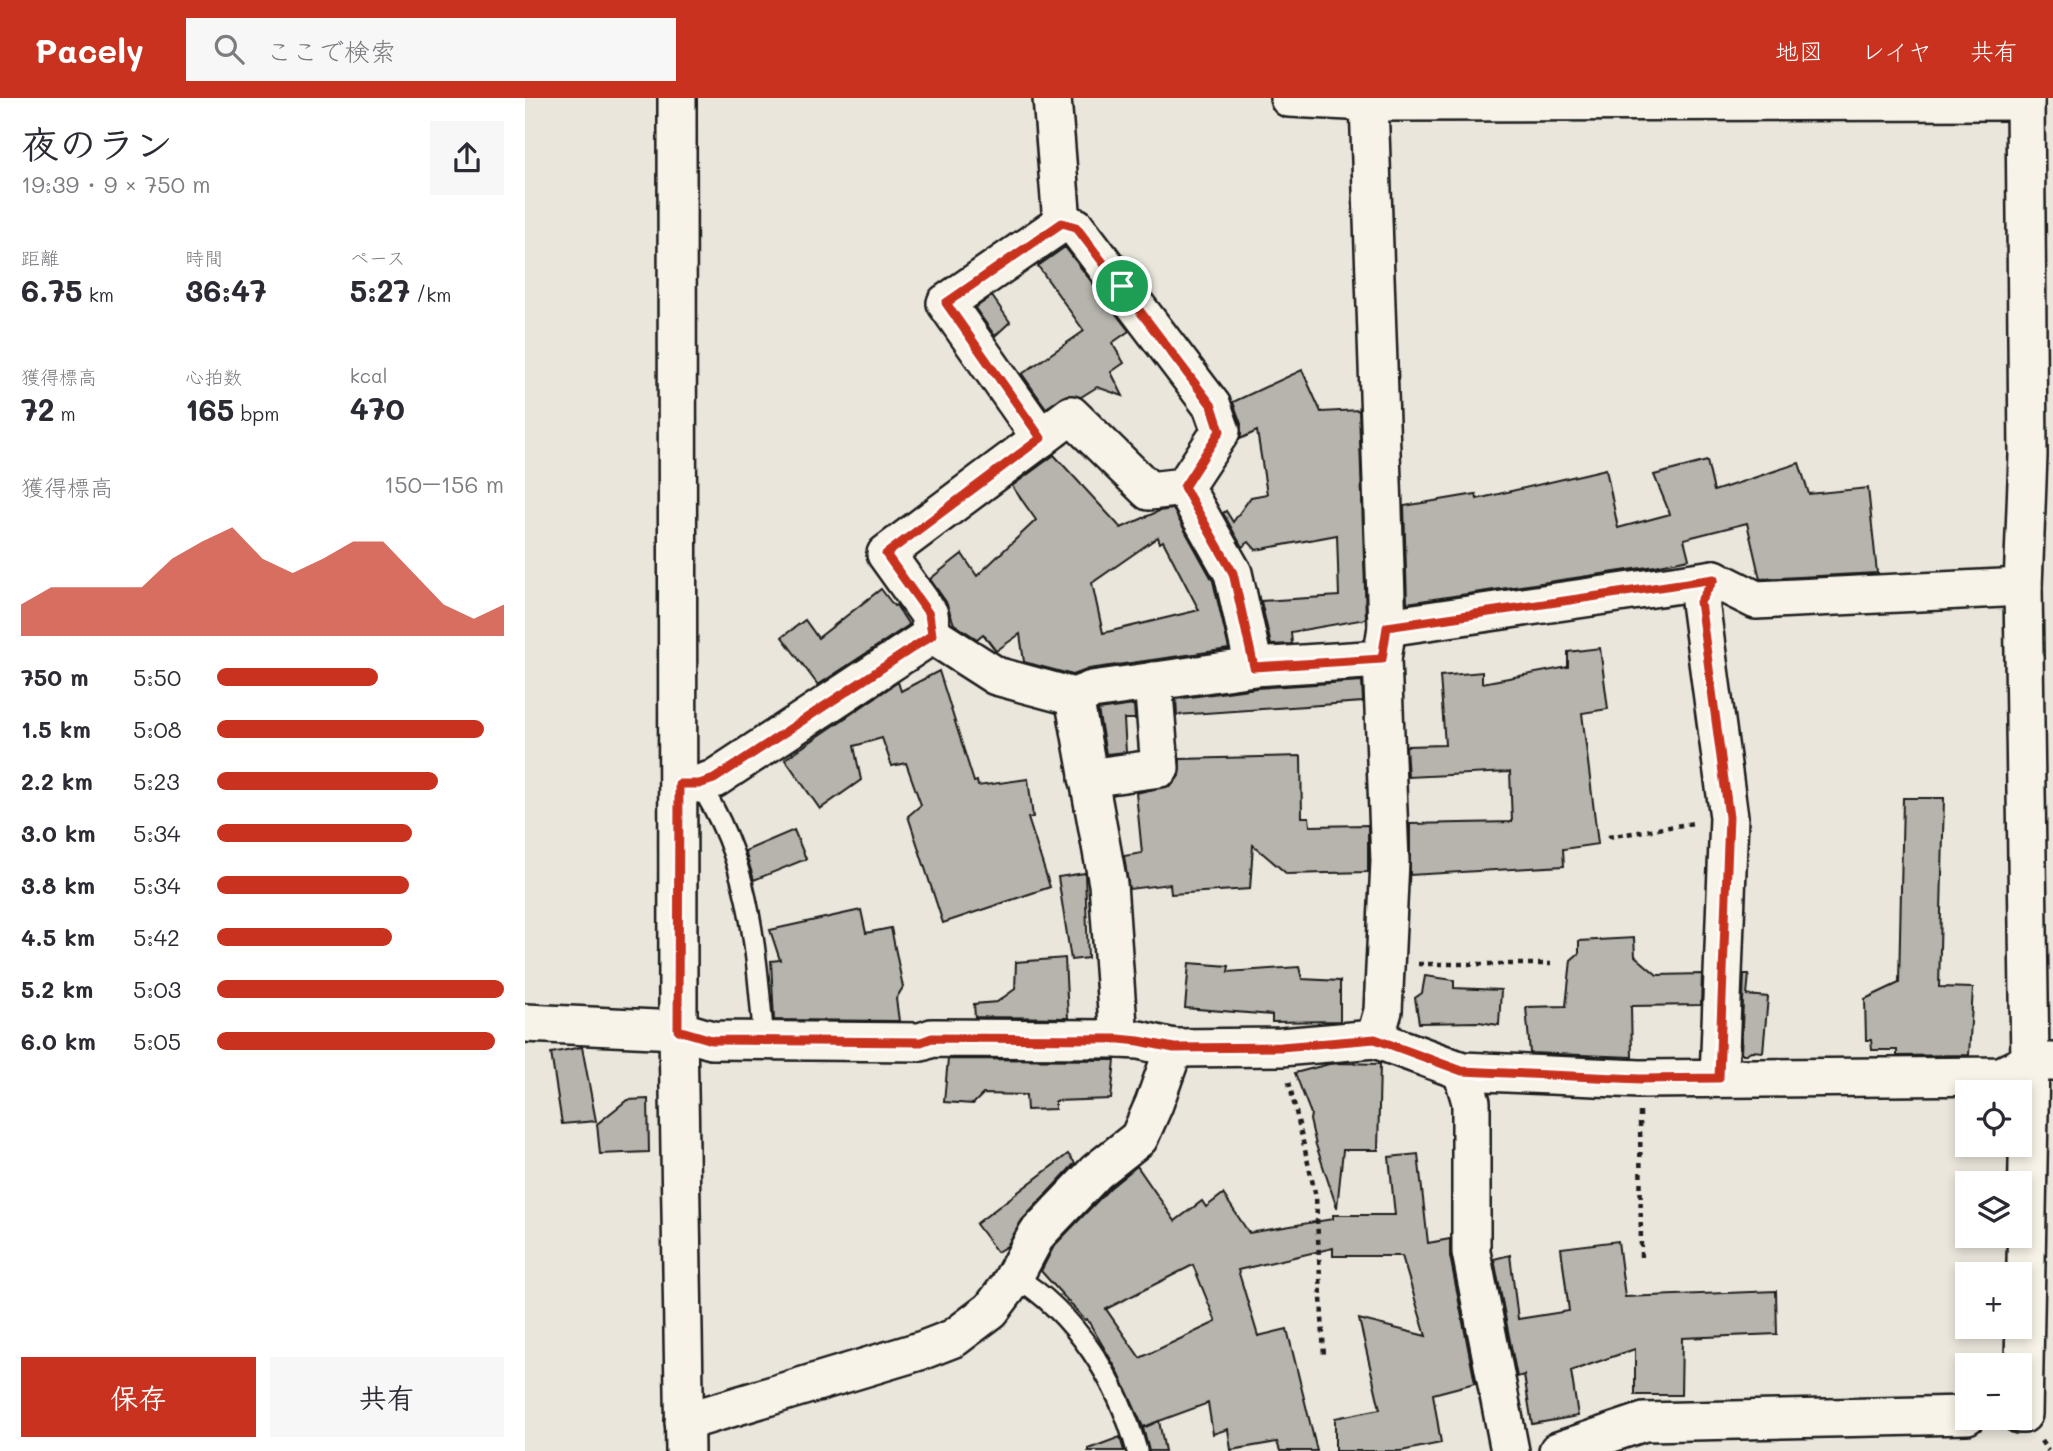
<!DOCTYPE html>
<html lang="ja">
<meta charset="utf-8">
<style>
body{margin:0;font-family:Mali,"Klee One",sans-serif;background:#f7f7f7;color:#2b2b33;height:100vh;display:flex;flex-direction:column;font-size:26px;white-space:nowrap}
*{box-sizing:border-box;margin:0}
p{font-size:23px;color:#7c7c81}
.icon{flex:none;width:38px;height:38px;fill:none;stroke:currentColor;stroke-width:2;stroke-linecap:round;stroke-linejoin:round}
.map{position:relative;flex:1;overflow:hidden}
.sheet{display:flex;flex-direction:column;background:#fff;width:525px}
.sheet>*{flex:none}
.buttons{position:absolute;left:1430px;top:982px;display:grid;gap:14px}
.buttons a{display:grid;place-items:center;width:77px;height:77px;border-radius:0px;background:#fff;box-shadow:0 4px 10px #0003;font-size:35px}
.pin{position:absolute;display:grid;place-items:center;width:60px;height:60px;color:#fff;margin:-30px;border:4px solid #fff;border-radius:50%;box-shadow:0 2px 7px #0007}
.round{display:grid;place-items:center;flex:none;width:74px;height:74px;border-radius:0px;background:#f7f7f7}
.head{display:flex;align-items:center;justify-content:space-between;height:119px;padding:0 21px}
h1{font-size:38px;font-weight:700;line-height:52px}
.figures{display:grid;grid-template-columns:repeat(3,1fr);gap:10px;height:119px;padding:7px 21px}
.figures div{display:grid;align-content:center}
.figures b{font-size:30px;font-weight:700}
.figures small{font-size:19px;font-weight:400}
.figures p{font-size:19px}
.chart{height:196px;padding:14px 21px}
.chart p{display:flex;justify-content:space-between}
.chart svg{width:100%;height:126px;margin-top:7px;fill:#c8321e;opacity:.7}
.primary-button{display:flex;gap:14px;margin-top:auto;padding:14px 21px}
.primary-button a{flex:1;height:80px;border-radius:0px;background:#c8321e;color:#fff;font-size:28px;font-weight:700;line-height:80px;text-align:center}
.primary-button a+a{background:#f7f7f7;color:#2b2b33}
ul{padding:0 21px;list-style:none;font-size:23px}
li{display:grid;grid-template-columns:112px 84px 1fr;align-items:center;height:52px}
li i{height:18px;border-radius:9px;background:#c8321e}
header{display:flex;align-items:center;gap:42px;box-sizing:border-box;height:98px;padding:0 35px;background:#c8321e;color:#fff}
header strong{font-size:33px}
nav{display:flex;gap:38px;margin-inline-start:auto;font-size:24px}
.search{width:490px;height:63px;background:#f7f7f7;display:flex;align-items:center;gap:18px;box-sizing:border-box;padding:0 24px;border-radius:0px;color:#7c7c81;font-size:26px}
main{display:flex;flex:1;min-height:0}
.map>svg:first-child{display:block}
.building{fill:#b6b4ac;stroke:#1c1c1c;stroke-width:2;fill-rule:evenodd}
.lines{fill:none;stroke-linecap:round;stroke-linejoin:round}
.service-casing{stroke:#1c1c1c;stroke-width:24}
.minor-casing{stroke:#1c1c1c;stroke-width:42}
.path{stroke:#1c1c1c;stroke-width:4.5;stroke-dasharray:5 5;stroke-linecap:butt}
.service{stroke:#f7f3e8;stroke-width:19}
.minor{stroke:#f7f3e8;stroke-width:37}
.route-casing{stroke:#fff;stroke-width:14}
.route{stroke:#c8321e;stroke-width:9}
</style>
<header>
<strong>Pacely</strong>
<div class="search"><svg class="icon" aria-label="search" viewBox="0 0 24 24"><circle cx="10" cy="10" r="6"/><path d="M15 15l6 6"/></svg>ここで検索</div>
<nav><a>地図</a><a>レイヤ</a><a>共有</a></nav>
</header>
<main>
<section class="sheet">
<div class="head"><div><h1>夜のラン</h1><p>19:39 · 9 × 750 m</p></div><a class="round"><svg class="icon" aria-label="share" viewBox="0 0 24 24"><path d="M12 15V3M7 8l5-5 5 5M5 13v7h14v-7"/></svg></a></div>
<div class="figures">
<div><p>距離</p><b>6.75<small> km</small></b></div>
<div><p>時間</p><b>36:47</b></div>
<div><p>ペース</p><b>5:27<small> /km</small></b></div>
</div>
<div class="figures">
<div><p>獲得標高</p><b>72<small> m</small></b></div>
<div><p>心拍数</p><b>165<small> bpm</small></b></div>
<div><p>kcal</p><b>470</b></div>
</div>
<div class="chart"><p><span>獲得標高</span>150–156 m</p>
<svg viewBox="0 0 160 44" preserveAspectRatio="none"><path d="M0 44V33L10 27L20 27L30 27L40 27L50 17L60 11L70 6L80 17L90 22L100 17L110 11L120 11L130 22L140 33L150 38L160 33V44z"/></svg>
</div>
<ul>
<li><b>750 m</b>5:50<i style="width:56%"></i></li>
<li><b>1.5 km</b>5:08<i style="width:93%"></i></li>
<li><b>2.2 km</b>5:23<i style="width:77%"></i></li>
<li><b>3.0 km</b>5:34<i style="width:68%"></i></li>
<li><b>3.8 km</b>5:34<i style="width:67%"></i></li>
<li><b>4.5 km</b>5:42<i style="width:61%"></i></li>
<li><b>5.2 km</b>5:03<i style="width:100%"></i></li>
<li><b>6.0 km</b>5:05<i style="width:97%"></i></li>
</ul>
<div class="primary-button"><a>保存</a><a>共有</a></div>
</section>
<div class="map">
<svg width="1528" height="1353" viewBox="0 0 1528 1353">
<rect width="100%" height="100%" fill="#eae6dc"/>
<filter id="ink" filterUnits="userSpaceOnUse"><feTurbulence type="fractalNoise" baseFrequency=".0143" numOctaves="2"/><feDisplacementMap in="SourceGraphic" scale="14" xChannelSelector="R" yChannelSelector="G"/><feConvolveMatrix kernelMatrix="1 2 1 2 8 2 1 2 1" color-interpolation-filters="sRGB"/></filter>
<g filter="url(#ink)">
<g class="building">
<polygon points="540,149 604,233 587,245 599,265 586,274 598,298 572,289 556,299 542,297 521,310 497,276 559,233 513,168"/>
<polygon points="467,198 485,224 470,238 450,210"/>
<polygon points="777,272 796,314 834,312 841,521 766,534 767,546 746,547 736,503 814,498 812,437 731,452 724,444 717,449 698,415 701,413 708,424 726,399 742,396 732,333 715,341 716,326 708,304"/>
<path d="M529,357l67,73 38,-17 14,-2 40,72 16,68 -140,20 -16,6 -49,-13 -4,-28 -24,17 -13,-17 -6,5 -23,-15 -8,-22 -16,-23 32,-25 15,22 59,-56 -24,-34zM633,439l2,6 3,-2 36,69 -96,23 -11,-50z"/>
<polygon points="1182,363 1189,393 1274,365 1284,396 1343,390 1352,475 1235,481 1222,425 1159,441 1164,461 1130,468 882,505 879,408 951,396 952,401 1081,371 1093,430 1145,416 1129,377"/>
<polygon points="356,491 369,508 371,507 384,527 293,587 257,539 280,522 293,540"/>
<polygon points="1075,550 1083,611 1057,615 1073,746 1038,751 1039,768 885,777 885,726 987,724 985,674 883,679 881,648 920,647 915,578 957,574 957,585 1043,569 1043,554"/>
<polygon points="414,573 449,684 452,683 453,688 503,681 508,719 503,720 525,789 418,825 383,718 396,707 381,665 367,668 357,640 329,648 336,682 295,711 260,661 373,584 376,593"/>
<polygon points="837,583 838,604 652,617 651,601 731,590"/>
<polygon points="609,607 610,621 599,621 601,654 581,656 573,612"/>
<polygon points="776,658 777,719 784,719 785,728 843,727 843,774 762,776 728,747 725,791 646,796 645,786 604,791 599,758 617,755 611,695 647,687 654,678 655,661"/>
<polygon points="1378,700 1419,700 1414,889 1448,890 1444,957 1372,958 1372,952 1347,952 1346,942 1341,942 1340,901 1374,885"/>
<polygon points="269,732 281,761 229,782 220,753"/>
<polygon points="560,775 563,860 546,862 533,779"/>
<polygon points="336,812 341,835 366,830 378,889 371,901 374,923 249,922 246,863 255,862 245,832"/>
<polygon points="1109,840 1110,858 1132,877 1177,876 1176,907 1106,908 1107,959 1005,955 1001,909 1041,908 1046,862 1054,855 1054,843"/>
<polygon points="540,860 543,920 450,919 449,906 472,904 490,891 491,864"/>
<polygon points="664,865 704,868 703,874 774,869 777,881 815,883 815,923 747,924 747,917 660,910"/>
<polygon points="1219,876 1224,876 1222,897 1243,899 1238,954 1226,953 1221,956 1216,956"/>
<polygon points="900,878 929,882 929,890 976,892 974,927 954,924 894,925 890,900 897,895"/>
<polygon points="57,949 71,1023 37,1026 26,955"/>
<polygon points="423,961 590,962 586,1001 530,1003 530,1011 502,1012 501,997 458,996 448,1006 419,1004"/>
<polygon points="818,965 855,966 853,1052 818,1052 812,1110 791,1047 785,1022 786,1016 770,975 804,966"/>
<polygon points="123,1001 124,1054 75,1056 72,1026 102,1002"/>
<polygon points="543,1056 550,1065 497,1122 482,1148 472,1154 451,1126"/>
<path d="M893,1056l10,89 22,-4v17l25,127 -42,11 8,49 -40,8h-66v-33l45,-9 -21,-90 67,17 -24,-80h-69v-8l-95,22 20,66 29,-7 30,122h-37l-3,-9 -46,8 -3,-21 -15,5 -5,-31 -65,24 -26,-57 -30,-51 -2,1 -44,-49 13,-25 56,-58 27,-22 38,55 27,-20 4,6 17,-13 26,39 84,-14v-4h62l-6,-58zM668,1167l23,57 -76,36 -34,-49z"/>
<polygon points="1093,1143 1100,1199 1251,1193 1252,1236 1157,1240 1156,1297 1110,1297 1110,1251 1046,1273 1053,1318 1007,1326 999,1277 992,1279 969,1161 985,1157 993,1221 1044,1213 1036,1150"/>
<polygon points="634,1323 640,1353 624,1353 618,1330"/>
<polygon points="595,1339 599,1353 563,1353 563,1351"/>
</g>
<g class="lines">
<g class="service-casing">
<g id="service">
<path d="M174,686c52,77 57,168 65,258"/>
<path d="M489,1178c61,36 105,107 123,175"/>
</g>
</g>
<g class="minor-casing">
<g id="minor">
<polyline points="152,0 153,932 160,1353"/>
<polyline points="764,0 844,4 1500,3"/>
<polyline points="844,4 862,529 857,561 865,763 858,913 850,941"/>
<polyline points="537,125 551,129 687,308 696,333 659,389 708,475 729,569"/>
<polyline points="516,340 546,317 624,393 659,389"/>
<polyline points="1189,481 1175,504 1204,719 1194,980"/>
<polyline points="862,529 1189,481 1231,502 1498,489"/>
<polyline points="407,537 404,516 361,456 516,340 421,205 537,125 527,0"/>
<polyline points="549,599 583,786 594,941"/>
<polyline points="563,680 635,670 628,583"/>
<polyline points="154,686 174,686 189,681 407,537 471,578 549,599 567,592 729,569 857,561"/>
<polyline points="0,925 153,932 187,942 396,944 407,940 594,941 614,942 649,950 756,949 850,941 937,973 1115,981 1476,978 1505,964 1528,964"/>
<polyline points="937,973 946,1004 946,1154 985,1353"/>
<polyline points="1494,1316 1498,1316 1505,964 1498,489 1503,357 1500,0"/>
<polyline points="159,1324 398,1252 429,1240 466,1212 484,1188 512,1136 571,1074 614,1040 629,1006 649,950"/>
<polyline points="1033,1353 1119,1324 1442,1317"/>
</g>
</g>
<g class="path">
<polyline points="1083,739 1169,725"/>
<polyline points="893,866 1026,866"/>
<polyline points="764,984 791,1099 799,1259"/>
<polyline points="1115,1014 1116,1160"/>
<polyline points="1516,1343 1523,1353"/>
</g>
<use href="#service" class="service"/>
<use href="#minor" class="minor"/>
</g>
</g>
<g class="lines" filter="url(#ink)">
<g class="route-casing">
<polygon id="route" points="537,125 551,129 687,308 695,333 659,389 708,475 729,569 857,561 862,529 1189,481 1175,504 1204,719 1194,980 1115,981 937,973 850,941 756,949 649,950 614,943 594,941 407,940 396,944 187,942 153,932 154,686 174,686 189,681 407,537 404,516 361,456 516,340 421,205"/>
</g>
<use href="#route" class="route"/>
</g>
</svg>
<div class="buttons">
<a><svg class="icon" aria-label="locate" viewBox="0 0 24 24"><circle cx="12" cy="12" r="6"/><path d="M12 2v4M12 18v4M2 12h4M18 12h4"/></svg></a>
<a><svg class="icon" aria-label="layers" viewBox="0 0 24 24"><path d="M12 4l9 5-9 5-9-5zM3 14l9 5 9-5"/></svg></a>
<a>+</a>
<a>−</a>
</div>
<div class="pin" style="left:597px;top:188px;background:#1e9e55"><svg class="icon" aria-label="arrive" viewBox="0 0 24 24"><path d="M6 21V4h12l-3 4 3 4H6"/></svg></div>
</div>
</main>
